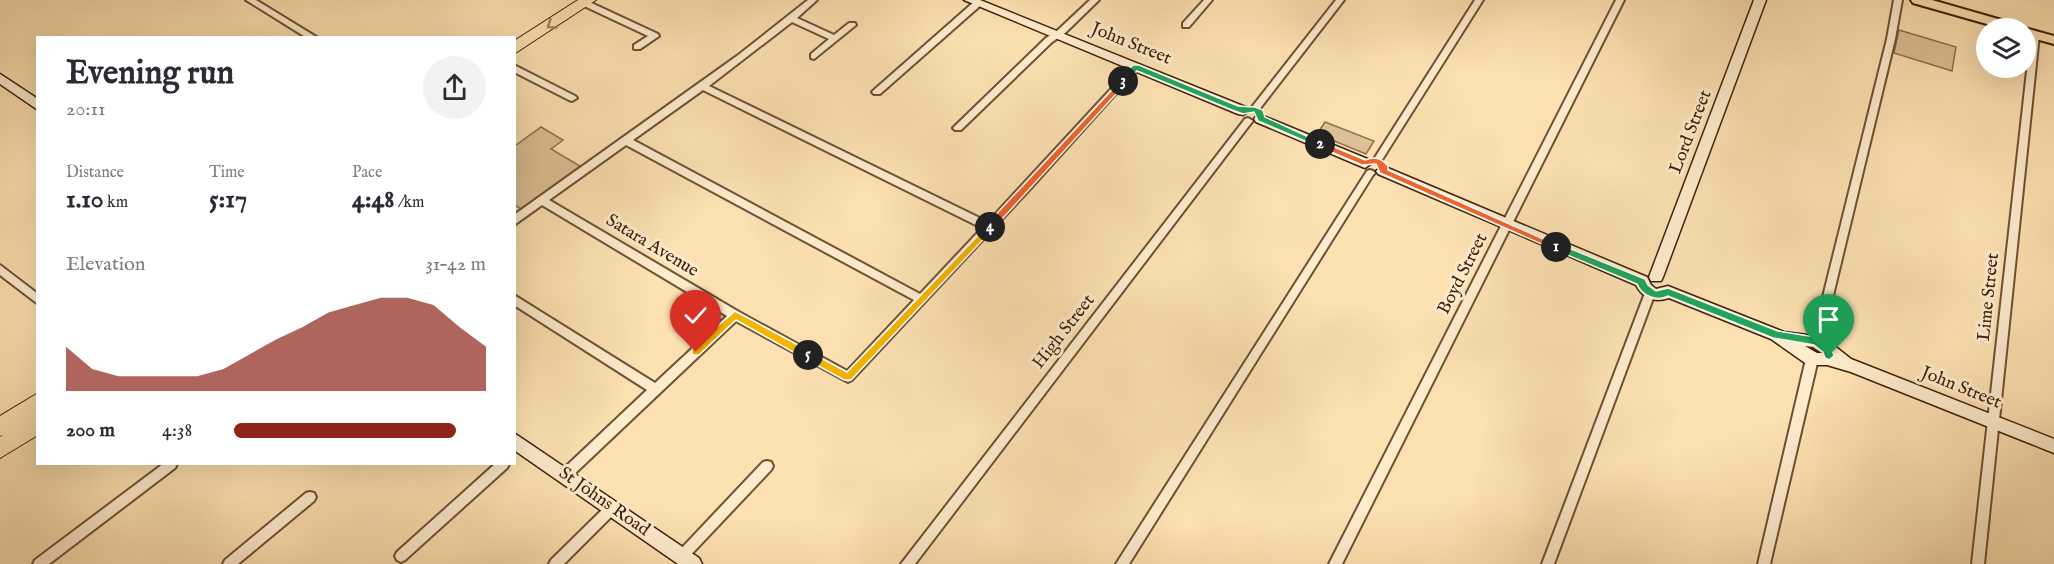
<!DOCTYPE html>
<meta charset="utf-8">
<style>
body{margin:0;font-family:"IM FELL English",serif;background:#f2f2f3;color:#2b2b33;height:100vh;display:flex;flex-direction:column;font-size:22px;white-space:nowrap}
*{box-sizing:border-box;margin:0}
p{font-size:20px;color:#7c7c81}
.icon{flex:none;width:33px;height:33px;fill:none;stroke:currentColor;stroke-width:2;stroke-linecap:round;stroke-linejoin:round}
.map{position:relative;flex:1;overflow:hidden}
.panel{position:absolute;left:36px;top:36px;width:480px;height:429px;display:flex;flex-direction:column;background:#fff;border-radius:0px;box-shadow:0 6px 24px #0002}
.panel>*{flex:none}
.buttons{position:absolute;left:1976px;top:18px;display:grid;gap:12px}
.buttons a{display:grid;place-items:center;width:60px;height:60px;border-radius:50%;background:#fff;box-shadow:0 6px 24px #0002;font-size:30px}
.pin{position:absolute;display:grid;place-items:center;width:51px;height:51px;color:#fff;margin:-62px -26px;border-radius:50% 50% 50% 0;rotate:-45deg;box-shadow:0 0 6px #0007}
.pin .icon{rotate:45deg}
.km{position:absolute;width:30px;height:30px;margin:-15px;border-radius:50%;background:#222;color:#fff;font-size:16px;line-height:30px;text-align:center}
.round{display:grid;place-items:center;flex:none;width:63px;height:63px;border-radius:32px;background:#f2f2f3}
.head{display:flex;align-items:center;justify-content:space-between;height:102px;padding:0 30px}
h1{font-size:33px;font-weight:800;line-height:45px}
.stats{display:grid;grid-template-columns:repeat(3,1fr);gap:9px;height:102px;padding:6px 30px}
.stats div{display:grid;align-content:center}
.stats b{font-size:26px;font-weight:800}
.stats small{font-size:16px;font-weight:400}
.stats p{font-size:16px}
.chart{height:168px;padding:12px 30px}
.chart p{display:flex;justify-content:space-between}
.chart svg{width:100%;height:108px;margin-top:6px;fill:#8f2418;opacity:.7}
ul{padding:0 30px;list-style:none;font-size:20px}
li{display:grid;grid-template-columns:96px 72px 1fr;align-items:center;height:45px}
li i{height:15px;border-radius:8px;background:#8f2418}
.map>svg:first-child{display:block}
.green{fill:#ddc095;stroke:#8e704f;stroke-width:1.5}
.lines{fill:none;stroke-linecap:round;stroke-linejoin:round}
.street-casing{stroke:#6e5033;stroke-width:4}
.secondary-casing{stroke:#3f2009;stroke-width:3}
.primary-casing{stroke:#3f2009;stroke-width:4}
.highway-casing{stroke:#3f2009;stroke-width:2}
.street{fill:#feeccd;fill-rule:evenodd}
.secondary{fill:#feeccd;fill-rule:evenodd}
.primary{fill:#fde1b2;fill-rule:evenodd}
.highway{fill:#fde1b2;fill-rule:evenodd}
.oneway{stroke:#9e805e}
.split-1{fill:#22a559;stroke:#fff;stroke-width:1.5}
.split-2{fill:#f0652b;stroke:#fff;stroke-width:1.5}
.split-3{fill:#22a559;stroke:#fff;stroke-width:1.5}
.split-4{fill:#f0652b;stroke:#fff;stroke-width:1.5}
.split-5{fill:#f5b400;stroke:#fff;stroke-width:1.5}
.split-6{fill:#f5b400;stroke:#fff;stroke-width:1.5}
.labels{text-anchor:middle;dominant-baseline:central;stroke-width:6;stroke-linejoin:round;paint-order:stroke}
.street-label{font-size:18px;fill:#3f2009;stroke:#feeccd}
</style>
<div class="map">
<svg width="2054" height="564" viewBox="0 0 2054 564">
<rect width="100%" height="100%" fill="#fde1b2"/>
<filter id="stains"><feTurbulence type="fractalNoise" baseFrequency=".00333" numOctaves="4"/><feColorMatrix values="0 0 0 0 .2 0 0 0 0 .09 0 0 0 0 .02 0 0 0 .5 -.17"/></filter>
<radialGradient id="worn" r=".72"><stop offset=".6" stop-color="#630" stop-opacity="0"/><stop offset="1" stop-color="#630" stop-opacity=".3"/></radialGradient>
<g class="green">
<polygon points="1899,30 1956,47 1952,71 1894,53"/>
<polygon points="1325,122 1374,141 1366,154 1317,134"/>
<polygon points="541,127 563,140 551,149 580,166 521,209 515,205 515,146"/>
</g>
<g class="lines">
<g class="street-casing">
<g id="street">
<polygon points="246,0 256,0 318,38 307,38"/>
<polygon points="585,0 658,34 659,36 640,49 634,49 634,45 648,36 582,5 581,3"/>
<path d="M808,0h9l-20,18 37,17 15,-12h6l1,2 -42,34 -3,-1v-4l18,-15 -37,-17 -83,64 279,136 145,-157h6l1,2 -108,120 -180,193 -4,2 -4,-2 -108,-59 -167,158 -4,1 -4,-1 -2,-4 2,-4 86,-81 -133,-85v-10l141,88 72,-67 -185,-111 -28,20v-10l223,-159zM703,90l279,138 -62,66 -287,-154zM626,145l288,155 -67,71 -108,-59 -190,-112z"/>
<polygon points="978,0 981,1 981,5 880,94 874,94 872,92 874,90 975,1"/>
<polygon points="1090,0 1099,0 1064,34 1052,42 961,130 955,130 953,128 955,126 1046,38 1058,30"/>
<polygon points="1204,0 1212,0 1189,27 1183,27 1183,23"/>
<polygon points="1336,0 1344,0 1258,111 1252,111 1250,109 1252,107"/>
<polygon points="1475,0 1483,0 1380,163 1374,163 1372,161 1374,159"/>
<polygon points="1616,0 1624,0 1342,564 1329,564"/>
<polygon points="1894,0 1902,0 1895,39 1822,341 1821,344 1813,344 1812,341 1887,39"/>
<polygon points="2035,32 2039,35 1984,564 1972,564 2031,35"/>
<polygon points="514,65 575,96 577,98 572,101 569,100 514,72"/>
<polygon points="1248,118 1253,121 1251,123 915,564 901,564 1245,119"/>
<polygon points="1370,170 1373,171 1375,173 1373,175 1129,564 1116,564 1367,171"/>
<polygon points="0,265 38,294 38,304 0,275"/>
<polygon points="1650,289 1654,290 1655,293 1554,564 1542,564 1645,293 1646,290"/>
<polygon points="1812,355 1816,356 1818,359 1770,564 1758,564 1806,359 1808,356"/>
<polygon points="767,461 771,462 773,466 771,470 686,560 682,562 678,560 676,556 678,552 763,462"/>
<polygon points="163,464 177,464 175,468 49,564 33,564 35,560"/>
<polygon points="495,464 509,464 507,468 405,560 401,562 397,560 395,556 397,552"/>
<polygon points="310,492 314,493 316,497 314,501 238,564 223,564 225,560 306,493"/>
<polygon points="612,503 616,504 618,508 616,512 564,564 549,564 551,560 608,504"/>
</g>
</g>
<g class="secondary-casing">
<g id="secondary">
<polygon points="964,0 980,0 1248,108 1250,111 1243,115 1238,114"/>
<polygon points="1754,0 1766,0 1663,277 1661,281 1651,281 1649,277"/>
<polygon points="0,74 38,99 38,110 0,84"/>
<polygon points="1261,115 1370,160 1372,163 1365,168 1360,166 1256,122 1254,119 1256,116"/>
<path d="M1383,166l264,111 4,8 5,4 12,-3 5,2 111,44 39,5 28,22 203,80v14l-203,-81 -24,-7h-19l-37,-26 -102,-41c-15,5 -26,0 -33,-13l-258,-111 -2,-3zM1805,346l8,1 9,6h-5z"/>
<polygon points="514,433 699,558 702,564 678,564 514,450"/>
</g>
</g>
<g class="primary-casing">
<g id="primary">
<polygon points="1911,0 1932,0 2019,25 2021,28 2001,28 1913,3"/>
<polygon points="2022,28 2025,28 2054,36 2054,44 2025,36 2025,28"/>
</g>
</g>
<g class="highway-casing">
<g id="highway">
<polygon points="578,0 596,0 514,54 514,41"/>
<polygon points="38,393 38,435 0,458 0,437 3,435 0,436 0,416"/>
</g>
</g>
<use href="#street" class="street"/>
<use href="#secondary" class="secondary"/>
<use href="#primary" class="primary"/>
<use href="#highway" class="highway"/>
</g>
<defs><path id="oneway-chevron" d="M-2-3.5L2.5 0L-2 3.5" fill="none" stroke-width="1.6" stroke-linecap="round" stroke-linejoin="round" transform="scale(1.5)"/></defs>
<use class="oneway" href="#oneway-chevron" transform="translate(551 25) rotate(146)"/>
<path class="split-1" d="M1556,243l89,36 3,6 8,6 12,-3 110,43 43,7 10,9 3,9 -5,4 -4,-2 -2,-6 -9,-7 -41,-7 -105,-42c-11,6 -26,0 -31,-12l-84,-35v-5z"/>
<path class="split-2" d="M1320,141l45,19c9,-4 17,-2 23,6v4l173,77 -1,2h-7l-173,-76 -4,-9 -14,1 -45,-19v-4z"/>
<polygon class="split-3" points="1133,65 1139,65 1238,106 1255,107 1263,110 1265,117 1324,144 1317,146 1258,121 1254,112 1243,114 1232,110 1137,71 1126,83 1120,83 1120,79"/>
<polygon class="split-4" points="1123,78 1127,81 1126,83 993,229 987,229 987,224"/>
<polygon class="split-5" points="990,223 995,227 993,229 851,380 844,380 804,358 804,352 808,351 847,372"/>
<polygon class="split-6" points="735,311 811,352 811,358 804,358 736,320 699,355 692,355 692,349"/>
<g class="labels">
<g class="street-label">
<text transform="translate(1131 44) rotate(22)">John Street</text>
<text transform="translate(1691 132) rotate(-69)">Lord Street</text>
<text transform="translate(652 246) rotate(31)">Satara Avenue</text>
<text transform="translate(1463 274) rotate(-63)">Boyd Street</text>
<text transform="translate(1989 297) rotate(-84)">Lime Street</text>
<text transform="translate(1064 332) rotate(-52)">High Street</text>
<text transform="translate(1961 388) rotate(22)">John Street</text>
<text transform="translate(604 502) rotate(35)">St Johns Road</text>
</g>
</g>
<rect width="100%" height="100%" filter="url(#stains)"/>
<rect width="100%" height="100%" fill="url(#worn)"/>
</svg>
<div class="buttons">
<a><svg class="icon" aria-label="layers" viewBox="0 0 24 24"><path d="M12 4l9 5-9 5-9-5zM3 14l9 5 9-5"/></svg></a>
</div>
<div class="pin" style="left:1829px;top:356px;background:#1e9e55"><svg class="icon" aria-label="arrive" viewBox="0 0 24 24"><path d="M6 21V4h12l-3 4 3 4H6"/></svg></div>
<div class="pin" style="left:696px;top:352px;background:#d93025"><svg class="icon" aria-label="check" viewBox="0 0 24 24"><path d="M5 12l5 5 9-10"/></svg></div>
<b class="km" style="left:1556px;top:247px">1</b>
<b class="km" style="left:1320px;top:144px">2</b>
<b class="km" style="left:1123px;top:81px">3</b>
<b class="km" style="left:990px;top:227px">4</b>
<b class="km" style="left:808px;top:355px">5</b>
<section class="panel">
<div class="head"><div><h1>Evening run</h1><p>20:11</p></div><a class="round"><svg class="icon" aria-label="share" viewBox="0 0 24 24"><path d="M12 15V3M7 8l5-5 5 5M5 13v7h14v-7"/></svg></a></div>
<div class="stats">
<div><p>Distance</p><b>1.10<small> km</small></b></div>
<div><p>Time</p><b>5:17</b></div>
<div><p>Pace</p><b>4:48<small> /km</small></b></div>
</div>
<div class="chart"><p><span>Elevation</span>31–42 m</p>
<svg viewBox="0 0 160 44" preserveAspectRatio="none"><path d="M0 44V26L10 35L20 38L30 38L40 38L50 38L60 35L70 29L80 23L90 18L100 12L110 9L120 6L130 6L140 9L150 18L160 26V44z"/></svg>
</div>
<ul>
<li><b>200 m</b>4:38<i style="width:88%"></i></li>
</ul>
</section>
</div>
